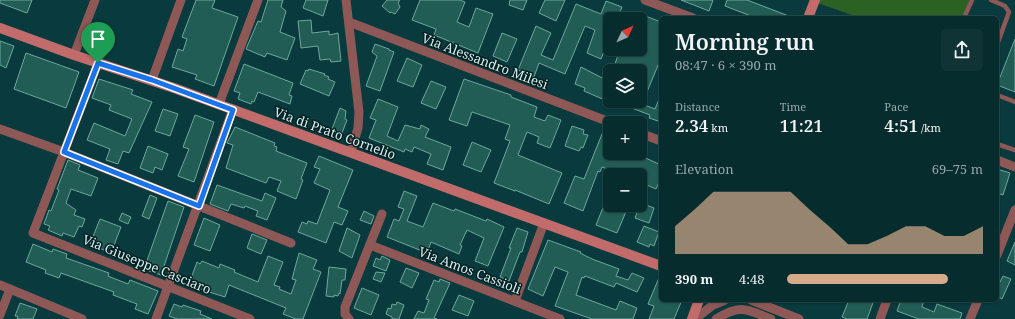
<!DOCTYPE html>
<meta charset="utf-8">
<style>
body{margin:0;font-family:"Noto Serif",serif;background:#103436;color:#f1f3f6;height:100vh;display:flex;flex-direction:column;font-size:15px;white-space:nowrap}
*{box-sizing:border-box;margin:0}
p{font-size:13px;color:#98a7aa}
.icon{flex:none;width:22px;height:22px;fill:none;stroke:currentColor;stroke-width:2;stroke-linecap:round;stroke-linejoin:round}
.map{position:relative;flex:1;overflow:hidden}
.panel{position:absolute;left:659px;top:16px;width:340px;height:286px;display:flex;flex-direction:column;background:#072c2e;border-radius:6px;box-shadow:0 1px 3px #0004,0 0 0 1px #28484a}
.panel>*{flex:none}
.needle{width:26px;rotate:46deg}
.fabs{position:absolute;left:603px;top:12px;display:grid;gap:8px}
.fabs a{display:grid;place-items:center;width:44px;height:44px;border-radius:6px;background:#072c2e;box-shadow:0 1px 3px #0004,0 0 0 1px #28484a;font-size:20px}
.pin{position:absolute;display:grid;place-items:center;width:34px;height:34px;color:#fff;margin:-41px -17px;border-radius:50% 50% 50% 0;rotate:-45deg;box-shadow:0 0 4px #0007}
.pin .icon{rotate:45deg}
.round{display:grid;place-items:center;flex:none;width:42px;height:42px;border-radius:6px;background:#103436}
.summary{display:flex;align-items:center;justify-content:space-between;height:68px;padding:0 16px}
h1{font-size:22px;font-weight:600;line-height:30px}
.figures{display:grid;grid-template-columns:repeat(3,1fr);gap:6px;height:68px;padding:4px 16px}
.figures div{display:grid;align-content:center}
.figures b{font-size:17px;font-weight:600}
.figures small{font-size:11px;font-weight:400}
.figures p{font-size:11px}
.chart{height:112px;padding:8px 16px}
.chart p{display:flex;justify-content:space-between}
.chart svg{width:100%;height:72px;margin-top:4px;fill:#d6ab8b;opacity:.7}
ul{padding:0 16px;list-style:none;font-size:13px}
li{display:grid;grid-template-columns:64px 48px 1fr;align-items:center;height:30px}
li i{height:10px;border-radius:5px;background:#d6ab8b}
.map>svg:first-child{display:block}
.green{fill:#2b6122}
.building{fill:#215d54;stroke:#6ea79c}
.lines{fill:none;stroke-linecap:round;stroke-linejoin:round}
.lane{stroke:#8e5857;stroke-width:4.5}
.street{stroke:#8e5857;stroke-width:9}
.secondary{stroke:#c16b6b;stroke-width:10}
.route-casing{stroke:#fff;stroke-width:8}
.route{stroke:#1a73e8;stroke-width:5}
.labels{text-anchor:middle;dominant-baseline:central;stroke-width:3;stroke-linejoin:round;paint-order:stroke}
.street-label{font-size:13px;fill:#d2eff1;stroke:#051f20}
</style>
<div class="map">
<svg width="1015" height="319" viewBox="0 0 1015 319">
<rect width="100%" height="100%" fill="#093a3d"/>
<polygon class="green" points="815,0 972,0 964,18 860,18 815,2"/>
<g class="building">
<polygon points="0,0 32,0 27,13 0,3"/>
<polygon points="196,0 215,0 212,8 238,17 214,86 195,79 197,75 172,67 178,49 183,51 187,39 182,37"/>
<polygon points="268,0 283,0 281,7 286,11 280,32 295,38 287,60 267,53 265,57 246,49 258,21 261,22"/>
<polygon points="306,0 328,0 323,16 303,8"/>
<polygon points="387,0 400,0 398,3 400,7 395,14 391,12 390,13 382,6"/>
<polygon points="420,0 460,0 465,2 457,22 469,27 476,8 493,14 478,53 434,35 436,29 412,20"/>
<polygon points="510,0 527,0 523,10 509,5"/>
<polygon points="545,0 565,0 556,21 539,13"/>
<polygon points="681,0 713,0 709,11"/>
<polygon points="727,0 747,0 794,18 750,18 751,16 725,6"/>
<polygon points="606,1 622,7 617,19 610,19 610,37 601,59 587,53 595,30 585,26 565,74 539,63 534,77 518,70 536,26 551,33 541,55 553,60 576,4 601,14"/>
<polygon points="635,12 661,22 661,58 642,104 655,109 661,94 661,122 649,118 650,115 616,102 640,101 640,71 633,71 615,64 620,49 629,49 640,53 640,19 632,19"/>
<polygon points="311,20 312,33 329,31 329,35 338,33 341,61 331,62 330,59 320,60 318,46 301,48 298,21"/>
<polygon points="502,33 517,39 507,62 493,56"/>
<polygon points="1015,39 1015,92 997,85"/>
<polygon points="0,41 14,46 6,68 0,65"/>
<polygon points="375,44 389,49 389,50 394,52 380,91 366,86 377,56 372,52"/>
<polygon points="26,53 79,72 66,108 14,89"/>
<polygon points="407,58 422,65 413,87 397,81"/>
<polygon points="244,64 293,83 289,95 292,96 290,104 258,92 254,102 252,101 251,104 238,99 240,93 234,91"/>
<polygon points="581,67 610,82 610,99 608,98 607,101 584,91 585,88 575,84"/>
<polygon points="309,69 325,74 324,75 329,77 328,79 335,82 329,96 300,84 306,70 308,71"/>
<polygon points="99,79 133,90 131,94 152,102 129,153 123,151 118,164 106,160 110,149 87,140 94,123 125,136 132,119 109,110 111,105 92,98"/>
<polygon points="464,79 511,95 511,97 537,107 534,117 545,121 548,115 561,120 550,148 537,143 539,137 527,132 518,155 562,173 549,204 515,190 515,191 494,183 510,141 505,139 510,125 472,112 467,126 449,120"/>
<polygon points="431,81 446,87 436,109 421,103"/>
<polygon points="378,99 398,107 387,136 398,141 405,125 420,129 421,125 429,129 425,137 451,147 443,170 427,164 431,154 414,147 412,152 405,149 404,152 369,138 376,120 370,118"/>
<polygon points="340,108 346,111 345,119 347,120 342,133 332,129"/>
<polygon points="163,109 178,114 170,136 155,131"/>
<polygon points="195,115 214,122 194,182 178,176 189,149 183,147"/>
<polygon points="572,126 584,130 583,134 588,135 583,148 581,147 579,151 565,146"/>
<polygon points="235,127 275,143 274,146 277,147 276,151 307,163 301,179 303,180 296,199 277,191 281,181 269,177 266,183 226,168 233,145 227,143"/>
<polygon points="604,129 610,131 610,153 640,153 639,155 661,165 661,178 656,189 640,182 643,175 631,171 629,175 622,175 602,167 600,172 598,171 583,211 564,203 575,176 584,179"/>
<polygon points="472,142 491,150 481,172 463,165"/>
<polygon points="148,146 168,154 162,170 155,167 153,173 140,168"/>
<polygon points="319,156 353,170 338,207 348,211 342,225 334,222 326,243 298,232 302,222 307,224 308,221 317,224 330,190 314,183 320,169 314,167"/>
<polygon points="68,160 80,165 78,170 98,178 91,196 71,189 66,203 67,204 76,210 74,215 85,219 82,227 79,226 74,237 63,233 62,236 48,230 50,226 44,224 49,210 51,211 59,190 57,189"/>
<polygon points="997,169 1010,173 1003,195 997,193"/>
<polygon points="217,185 262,201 265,193 276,198 267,220 256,216 258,211 245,206 244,208 231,204 228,211 210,204"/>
<polygon points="404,191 417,196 407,221 423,227 433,203 454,211 455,209 486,221 487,219 504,227 488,266 475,261 484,238 467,230 460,245 462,246 459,254 431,242 427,253 387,237 394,219 399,221 404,209 398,207"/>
<polygon points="150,195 157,198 149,219 142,216"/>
<polygon points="168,201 184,207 161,275 144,269"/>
<polygon points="641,203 654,208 649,223 635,218"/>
<polygon points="607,204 619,209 620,206 627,209 617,233 596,225 604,205 606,206"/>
<polygon points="364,211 374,216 371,224 360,220"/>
<polygon points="122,213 131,217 128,224 119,220"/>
<polygon points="204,218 220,225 210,251 194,245"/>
<polygon points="100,219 121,227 111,253 90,244"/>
<polygon points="644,226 659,232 654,246 650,244 649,247 637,242"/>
<polygon points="347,228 360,235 352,258 339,251"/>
<polygon points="517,228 528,232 522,252 520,252 509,281 500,277 511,248 509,248"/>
<polygon points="252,234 267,240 261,254 247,248"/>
<polygon points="548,240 581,252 580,253 592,259 619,269 616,276 628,280 632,273 644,278 637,292 616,283 614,287 585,276 584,278 582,277 576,295 616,310 620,301 637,308 633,319 592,319 555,306 568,272 555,267 543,296 528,289"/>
<polygon points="1015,242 1015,265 1007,261"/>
<polygon points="33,244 52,252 53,249 67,254 66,258 109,273 108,276 128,284 130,280 158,291 148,314 135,309 137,304 113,295 114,292 61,273 59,278 45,273 46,270 26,262"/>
<polygon points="299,253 317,260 313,269 321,272 303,319 296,319 283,314 286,308 229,285 225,297 190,286 192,282 190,281 197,262 200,264 202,261 219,268 220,264 235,270 234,272 258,282 268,256 283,262 274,285 280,287 279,289 291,294 296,280 292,279"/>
<polygon points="382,256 390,260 386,271 373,266 376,258 380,260"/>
<polygon points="329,267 346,269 345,280 342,280 340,294 339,293 338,296 334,295 334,297 326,296"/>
<polygon points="406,268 419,273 412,288 400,282"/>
<polygon points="376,272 385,273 381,282 373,279"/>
<polygon points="661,273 661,300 682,300 674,319 649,319 654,306 648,304"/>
<polygon points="1003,276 1011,279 1002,299 997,296 997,288"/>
<polygon points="440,279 450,283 434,318 437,319 414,319 418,311 424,313 429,300 426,299 434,280 439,282"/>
<polygon points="362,288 379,295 371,315 354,308"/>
<polygon points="459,295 474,301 468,316 452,310"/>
<polygon points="849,300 874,300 867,319 847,319 842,317"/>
<polygon points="901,300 924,300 922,307 934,312 937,304 962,313 960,319 919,319 897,311"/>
<polygon points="397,302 404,305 399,319 392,319 392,317 386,314 388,308 391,309 392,304 396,305"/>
<polygon points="20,303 37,309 33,319 17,319 18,316 15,316"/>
<polygon points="174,304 182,307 183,305 201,311 200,314 212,319 177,319 169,316"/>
</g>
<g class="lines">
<g class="lane">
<polyline points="991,0 1005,6 1009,12 997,45"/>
<polyline points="964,18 972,0"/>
<polyline points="997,95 1015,102"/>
<polyline points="997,144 1015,150"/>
</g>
<g class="street">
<polyline points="346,0 359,112 358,128 351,152"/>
<polyline points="645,0 693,18"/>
<polyline points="349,22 612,123"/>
<polyline points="74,55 95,0"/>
<polyline points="98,63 33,233 250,319"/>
<polyline points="152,80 181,0"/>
<polyline points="219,104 258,0"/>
<polyline points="0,129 64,152 291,243"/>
<polyline points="640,133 661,141"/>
<polyline points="997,160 1015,167"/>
<polyline points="370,245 560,319"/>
<polyline points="997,255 1015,210"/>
<polyline points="0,285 82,319"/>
<polyline points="751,300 799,319"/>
<polyline points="515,301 544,223"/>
<polyline points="0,315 10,289"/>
<polyline points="156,319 233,109"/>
<polyline points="349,319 345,314 345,307 382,214"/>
<polyline points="695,319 713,305 725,300"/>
<path d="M716,319c25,-15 30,-10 55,0"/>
<polyline points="880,319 887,300"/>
<polyline points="970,319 978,300"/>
</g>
<g class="secondary">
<polyline points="808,18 815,0"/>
<polyline points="0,28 74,55 174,88 661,266"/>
<polyline points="692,319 699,300"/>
</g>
</g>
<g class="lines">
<g class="route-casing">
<polygon id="route" points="98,63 152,80 233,110 199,206 64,152"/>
</g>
<use href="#route" class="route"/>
</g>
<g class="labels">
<g class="street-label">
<text transform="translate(485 61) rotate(21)">Via Alessandro Milesi</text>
<text transform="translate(335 133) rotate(20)">Via di Prato Cornelio</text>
<text transform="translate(147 264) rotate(22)">Via Giuseppe Casciaro</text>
<text transform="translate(470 270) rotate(21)">Via Amos Cassioli</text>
</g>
</g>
</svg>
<div class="fabs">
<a><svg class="needle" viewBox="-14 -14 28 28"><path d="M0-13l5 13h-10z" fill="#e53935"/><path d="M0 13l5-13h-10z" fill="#98a7aa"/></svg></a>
<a><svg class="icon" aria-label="layers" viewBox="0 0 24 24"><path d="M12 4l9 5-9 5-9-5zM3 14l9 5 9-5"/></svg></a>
<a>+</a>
<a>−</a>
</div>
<div class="pin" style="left:98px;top:63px;background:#1e9e55"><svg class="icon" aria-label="arrive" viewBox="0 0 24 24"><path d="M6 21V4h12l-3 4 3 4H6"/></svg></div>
<section class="panel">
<div class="summary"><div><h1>Morning run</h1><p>08:47 · 6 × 390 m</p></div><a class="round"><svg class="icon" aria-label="share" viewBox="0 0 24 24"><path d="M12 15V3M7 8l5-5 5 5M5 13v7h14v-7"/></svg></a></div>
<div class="figures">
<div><p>Distance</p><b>2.34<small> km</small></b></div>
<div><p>Time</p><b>11:21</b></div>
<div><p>Pace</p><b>4:51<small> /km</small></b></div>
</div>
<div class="chart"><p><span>Elevation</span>69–75 m</p>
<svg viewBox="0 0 160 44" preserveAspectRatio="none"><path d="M0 44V27L10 17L20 6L30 6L40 6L50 6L60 6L70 17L80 27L90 38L100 38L110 33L120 27L130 27L140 33L150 33L160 27V44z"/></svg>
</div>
<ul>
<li><b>390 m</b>4:48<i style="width:82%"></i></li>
</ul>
</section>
</div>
